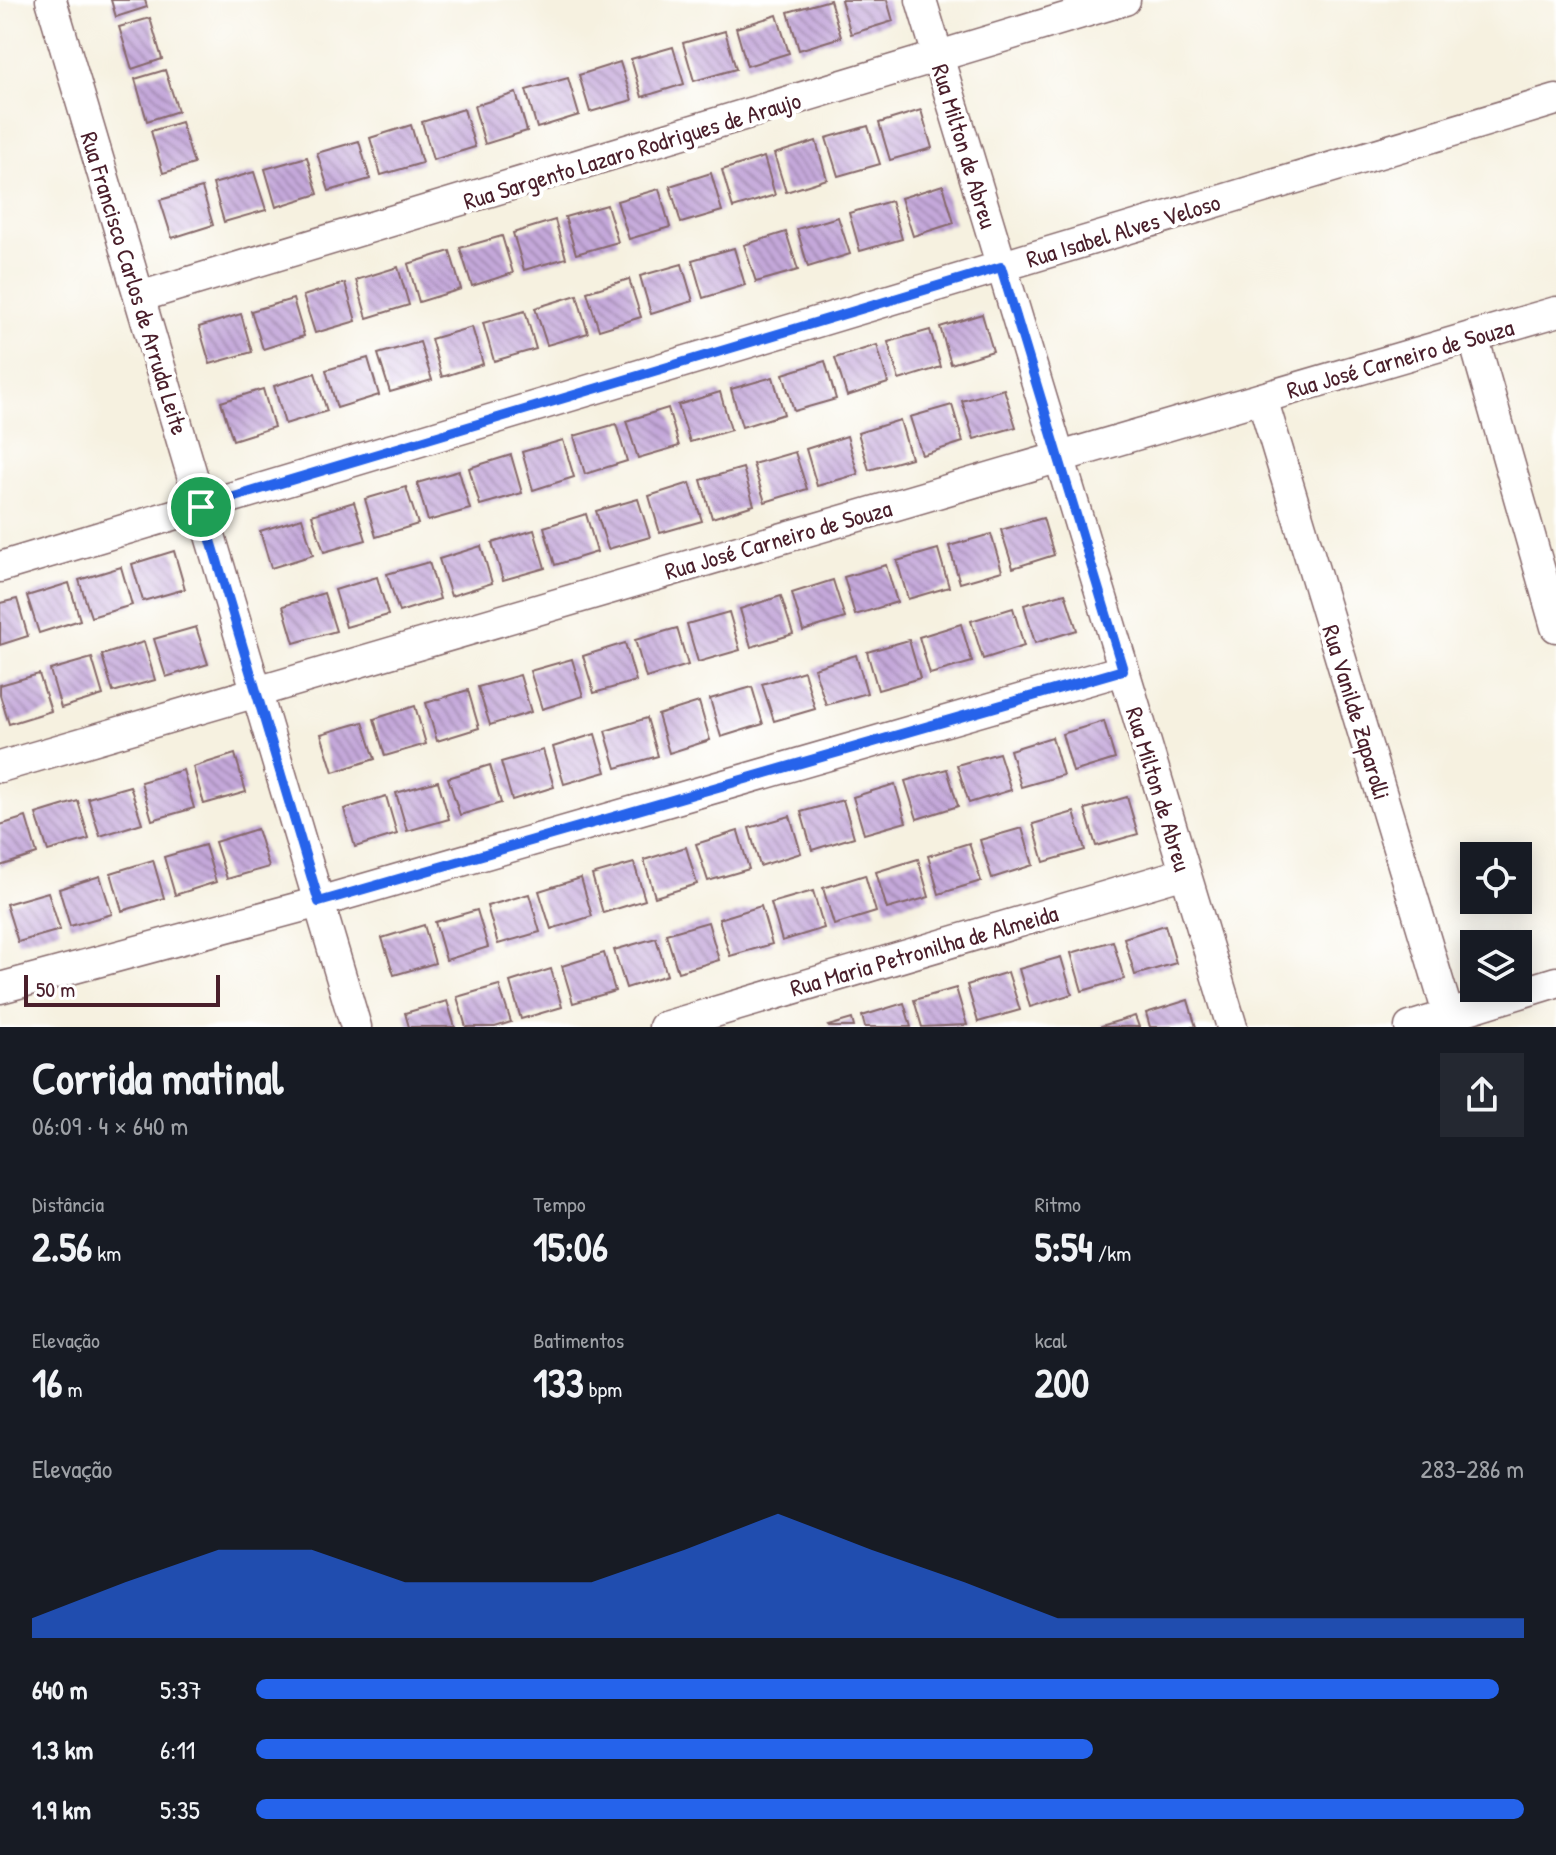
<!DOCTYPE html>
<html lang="pt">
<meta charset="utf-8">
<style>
body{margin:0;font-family:"Patrick Hand",sans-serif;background:#242831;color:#f1f3f6;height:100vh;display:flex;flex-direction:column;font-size:30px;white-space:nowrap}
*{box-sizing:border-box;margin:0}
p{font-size:26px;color:#9ea1a6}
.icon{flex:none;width:44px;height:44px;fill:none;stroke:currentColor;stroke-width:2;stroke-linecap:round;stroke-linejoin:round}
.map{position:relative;height:1027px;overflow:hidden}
.sheet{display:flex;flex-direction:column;background:#171b24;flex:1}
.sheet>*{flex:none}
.fabs{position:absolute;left:1460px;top:842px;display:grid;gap:16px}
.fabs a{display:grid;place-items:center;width:72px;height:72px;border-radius:0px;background:#171b24;box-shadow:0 4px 20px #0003;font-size:40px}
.scale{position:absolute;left:24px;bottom:20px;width:196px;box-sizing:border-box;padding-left:8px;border:4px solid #4a1f2b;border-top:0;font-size:22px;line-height:28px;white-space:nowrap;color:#4a1f2b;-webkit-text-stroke:6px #fff;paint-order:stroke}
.pin{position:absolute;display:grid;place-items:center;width:68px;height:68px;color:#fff;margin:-34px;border:4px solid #fff;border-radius:50%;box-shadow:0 2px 8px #0007}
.round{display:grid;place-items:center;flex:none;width:84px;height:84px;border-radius:0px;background:#242831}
.head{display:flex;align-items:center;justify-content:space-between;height:136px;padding:0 32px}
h1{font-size:44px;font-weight:700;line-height:60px}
.stats{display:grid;grid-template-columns:repeat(3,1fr);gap:12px;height:136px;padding:8px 32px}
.stats div{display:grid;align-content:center}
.stats b{font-size:40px;font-weight:700}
.stats small{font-size:22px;font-weight:400}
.stats p{font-size:22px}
.chart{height:224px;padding:16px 32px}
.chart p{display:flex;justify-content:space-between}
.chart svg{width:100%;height:144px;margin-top:8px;fill:#2563eb;opacity:.7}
ul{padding:0 32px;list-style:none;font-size:26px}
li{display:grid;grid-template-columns:128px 96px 1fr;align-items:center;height:60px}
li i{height:20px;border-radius:10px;background:#2563eb}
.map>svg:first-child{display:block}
.building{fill:url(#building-back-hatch)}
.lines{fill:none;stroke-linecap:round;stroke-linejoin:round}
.minor-casing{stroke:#86686a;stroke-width:33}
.minor{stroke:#fff;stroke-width:30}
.route-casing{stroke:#fff;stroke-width:16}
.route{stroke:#2563eb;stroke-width:10}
.labels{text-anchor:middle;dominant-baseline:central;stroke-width:8;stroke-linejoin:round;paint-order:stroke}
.street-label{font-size:24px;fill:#4a1f2b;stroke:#fff}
</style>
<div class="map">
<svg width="1556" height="1027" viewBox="0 0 1556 1027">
<defs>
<pattern id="building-back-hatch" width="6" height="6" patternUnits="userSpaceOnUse" patternTransform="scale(2)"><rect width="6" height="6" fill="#c4a8da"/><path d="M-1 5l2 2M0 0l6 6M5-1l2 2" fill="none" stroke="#a188b1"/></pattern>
</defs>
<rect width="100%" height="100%" fill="#fff"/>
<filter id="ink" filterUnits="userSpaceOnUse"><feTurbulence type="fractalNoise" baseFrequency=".0125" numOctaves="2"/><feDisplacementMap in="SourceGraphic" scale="16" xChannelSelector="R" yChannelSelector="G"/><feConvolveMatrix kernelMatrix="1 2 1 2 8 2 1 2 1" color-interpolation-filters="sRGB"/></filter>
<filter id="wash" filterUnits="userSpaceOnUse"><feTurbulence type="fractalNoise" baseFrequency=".006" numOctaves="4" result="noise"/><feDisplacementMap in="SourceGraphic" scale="32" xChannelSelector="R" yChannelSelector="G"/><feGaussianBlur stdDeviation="1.8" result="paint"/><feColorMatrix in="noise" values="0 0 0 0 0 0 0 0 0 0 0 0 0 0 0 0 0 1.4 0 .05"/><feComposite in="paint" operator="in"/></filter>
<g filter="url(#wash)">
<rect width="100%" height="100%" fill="#f6f1e0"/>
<g id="blocks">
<g class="building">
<polygon points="111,0 145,0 147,7 116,17"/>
<polygon points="830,0 841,37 799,50 788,12"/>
<polygon points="841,0 887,0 893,21 851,34"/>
<polygon points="777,15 789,53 747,66 736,28"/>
<polygon points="150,18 162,59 132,69 119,27"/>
<polygon points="725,31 736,69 694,81 683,43"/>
<polygon points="673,47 684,84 642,97 631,59"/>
<polygon points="620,62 632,100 590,112 579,75"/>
<polygon points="165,70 178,111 147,121 135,79"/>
<polygon points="568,78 579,115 537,128 526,90"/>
<polygon points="516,93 527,131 485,144 474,106"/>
<polygon points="464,109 475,147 433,160 422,122"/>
<polygon points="921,110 932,148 890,160 879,123"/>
<polygon points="181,122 194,164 163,173 151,131"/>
<polygon points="411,125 422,163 381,175 370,138"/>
<polygon points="868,126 880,164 838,176 826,138"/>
<polygon points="359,141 370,179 329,191 317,153"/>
<polygon points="816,141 827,179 786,192 774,154"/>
<polygon points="307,157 318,194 276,207 265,169"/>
<polygon points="764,157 775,195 733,208 722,170"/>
<polygon points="254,172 266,210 224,222 213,184"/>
<polygon points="711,173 722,211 681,223 670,186"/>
<polygon points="943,185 954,223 913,236 901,198"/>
<polygon points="202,188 213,225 172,238 160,200"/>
<polygon points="659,189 670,227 629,239 617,201"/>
<polygon points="891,201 902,239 860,251 849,213"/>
<polygon points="607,205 618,242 576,254 565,217"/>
<polygon points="838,217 850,254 808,267 797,229"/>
<polygon points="555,220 566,258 524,270 513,233"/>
<polygon points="786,232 798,270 756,282 744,245"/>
<polygon points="502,236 513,273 472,286 460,248"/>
<polygon points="734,248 745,285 703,298 692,260"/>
<polygon points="450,251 461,289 419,302 408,264"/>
<polygon points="682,264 693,301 651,314 640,276"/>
<polygon points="398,267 409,305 367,318 356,280"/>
<polygon points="629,279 641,317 599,330 587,292"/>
<polygon points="345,283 356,321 315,333 303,296"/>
<polygon points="577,295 588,333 547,345 535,308"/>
<polygon points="293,299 304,336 263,349 251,311"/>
<polygon points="525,311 536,349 494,361 483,323"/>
<polygon points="241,314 252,352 210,364 199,327"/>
<polygon points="982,314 993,351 951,364 940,327"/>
<polygon points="472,327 483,364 442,377 431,339"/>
<polygon points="930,330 941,367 899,380 888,342"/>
<polygon points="420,342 432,380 390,392 378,354"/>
<polygon points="877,345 888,383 847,396 835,358"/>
<polygon points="368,358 379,395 337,408 326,370"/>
<polygon points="825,361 836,399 794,411 783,374"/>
<polygon points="315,373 327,411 285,424 274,386"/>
<polygon points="773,377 784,414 742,427 731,389"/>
<polygon points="263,389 274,427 233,440 221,402"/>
<polygon points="1004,389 1016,427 974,439 962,401"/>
<polygon points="720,392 731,430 690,442 678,405"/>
<polygon points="952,405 963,442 922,455 910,417"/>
<polygon points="668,408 679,446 638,458 626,421"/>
<polygon points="900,420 911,458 869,470 858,433"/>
<polygon points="616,424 627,461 585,474 574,436"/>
<polygon points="847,436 858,474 817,486 806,449"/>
<polygon points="563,440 574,477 533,490 522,452"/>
<polygon points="795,452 807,489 765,502 753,464"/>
<polygon points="511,455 522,493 480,505 469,468"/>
<polygon points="743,468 754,505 712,518 701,480"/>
<polygon points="459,471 470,509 428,521 417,483"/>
<polygon points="690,483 702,521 660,533 649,496"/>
<polygon points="406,487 418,524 376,537 365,499"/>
<polygon points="638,499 650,537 608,549 596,511"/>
<polygon points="354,502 366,540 324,552 312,515"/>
<polygon points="586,514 597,552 555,565 544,527"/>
<polygon points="302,518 313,555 271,568 260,531"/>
<polygon points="1043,518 1054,555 1013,568 1001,530"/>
<polygon points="534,530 545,568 503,580 492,543"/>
<polygon points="991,534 1002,571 960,583 949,546"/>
<polygon points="481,546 492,583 451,596 439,559"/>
<polygon points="938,549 949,587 908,599 897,561"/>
<polygon points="174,551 185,589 143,601 132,564"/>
<polygon points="429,562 440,599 399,612 387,574"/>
<polygon points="886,565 897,602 855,615 844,577"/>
<polygon points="121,567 132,605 91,617 79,580"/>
<polygon points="377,577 388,615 346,627 335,590"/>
<polygon points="833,580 845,618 803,631 792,593"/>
<polygon points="69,583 80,620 39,633 27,596"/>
<polygon points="324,593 336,631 294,643 283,606"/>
<polygon points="1065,593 1077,630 1035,643 1024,605"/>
<polygon points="781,596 793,634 751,647 740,609"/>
<polygon points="17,599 28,636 0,645 0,603"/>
<polygon points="1013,608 1024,646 983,659 971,621"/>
<polygon points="729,612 740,650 698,662 687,624"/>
<polygon points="961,624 972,662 930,674 919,637"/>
<polygon points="196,627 208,664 166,677 154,639"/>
<polygon points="677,628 688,665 646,678 635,640"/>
<polygon points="909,640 920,678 878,690 867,652"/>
<polygon points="144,642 155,680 113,692 102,655"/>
<polygon points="625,643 636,681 594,693 583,656"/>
<polygon points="856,655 867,693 826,705 814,668"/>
<polygon points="92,658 103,695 61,708 50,670"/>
<polygon points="572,659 583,696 542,709 530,671"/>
<polygon points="804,671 815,709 774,721 762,684"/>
<polygon points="39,674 51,711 9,724 0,695 0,685"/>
<polygon points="520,675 531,712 490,725 478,687"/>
<polygon points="752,687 763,724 721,737 710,699"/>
<polygon points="468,690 479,728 437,741 426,703"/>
<polygon points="699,702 710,740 669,753 658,715"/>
<polygon points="415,706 426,744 385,756 374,719"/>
<polygon points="647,718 658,756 616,768 605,731"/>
<polygon points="1104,721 1115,759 1073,772 1062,734"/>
<polygon points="363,722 375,759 333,772 321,734"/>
<polygon points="595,734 606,772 564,784 553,747"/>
<polygon points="1052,737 1063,775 1021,787 1010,750"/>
<polygon points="543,750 554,787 512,800 501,762"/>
<polygon points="999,753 1011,790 969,803 957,765"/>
<polygon points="235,754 246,792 204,804 193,767"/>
<polygon points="490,765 501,803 460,815 448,778"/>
<polygon points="947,769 958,806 917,819 905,781"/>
<polygon points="183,770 194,808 152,820 141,782"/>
<polygon points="438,781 449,819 407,831 396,793"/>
<polygon points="895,784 906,822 864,834 853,797"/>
<polygon points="130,786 142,823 100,836 88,798"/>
<polygon points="386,796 397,834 355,847 344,809"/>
<polygon points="1127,797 1138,834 1096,846 1085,809"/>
<polygon points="843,800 854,837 812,850 801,812"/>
<polygon points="78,801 89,839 48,851 36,814"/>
<polygon points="1074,812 1085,850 1044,862 1033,824"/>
<polygon points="790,816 801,853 760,866 749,828"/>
<polygon points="26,817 37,854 0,866 0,825"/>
<polygon points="1022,828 1033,865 992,878 980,840"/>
<polygon points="257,829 269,867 227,879 215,842"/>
<polygon points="738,831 749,869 708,881 696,844"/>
<polygon points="969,843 981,881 939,894 928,856"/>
<polygon points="205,845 216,882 175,895 164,857"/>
<polygon points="686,847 697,884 655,897 644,860"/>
<polygon points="918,859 929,897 887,909 876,872"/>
<polygon points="153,860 164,898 122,911 111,873"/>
<polygon points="634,863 645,900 603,913 592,875"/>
<polygon points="865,875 876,912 834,925 823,888"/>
<polygon points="100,876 112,914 70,926 59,889"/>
<polygon points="581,878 592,916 551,929 539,891"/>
<polygon points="813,891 824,928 782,941 771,903"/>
<polygon points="48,892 60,930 18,942 6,904"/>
<polygon points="529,894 540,932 498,944 487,906"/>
<polygon points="761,906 772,944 730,956 719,919"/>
<polygon points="477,910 488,947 446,960 435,922"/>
<polygon points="708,922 719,960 678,972 666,934"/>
<polygon points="424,925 435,963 394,975 382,938"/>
<polygon points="1165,925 1176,963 1135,975 1124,938"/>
<polygon points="656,938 667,975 626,988 614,950"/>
<polygon points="1113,941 1124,979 1082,991 1071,953"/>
<polygon points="604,953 615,991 573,1003 562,966"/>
<polygon points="1061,957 1072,994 1030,1007 1019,969"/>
<polygon points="551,969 562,1007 521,1019 510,982"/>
<polygon points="1008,972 1020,1010 978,1022 967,985"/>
<polygon points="499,985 511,1022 495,1027 466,1027 457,997"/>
<polygon points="956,988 967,1025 922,1027 914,1000"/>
<polygon points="1188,1000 1196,1027 1150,1027 1146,1013"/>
<polygon points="447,1001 455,1027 409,1027 405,1013"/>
<polygon points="904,1003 911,1027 865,1027 862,1016"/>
<polygon points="1135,1016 1139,1027 1101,1027 1101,1026"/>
<polygon points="852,1019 854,1027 829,1027 828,1026"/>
</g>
</g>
</g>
<g filter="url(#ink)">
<use href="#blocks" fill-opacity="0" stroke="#86686a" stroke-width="2"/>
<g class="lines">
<g class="minor-casing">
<g id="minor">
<polyline points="51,0 356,1027"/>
<polyline points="921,0 1232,1027"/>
<polyline points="139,297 1125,0"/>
<polyline points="1473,336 1556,627"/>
<polyline points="1262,398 1452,1027"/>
<polyline points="0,567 1556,100"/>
<polyline points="0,767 1556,312"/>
<polyline points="0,988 319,902 1123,670"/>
<polyline points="664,1027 1185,873"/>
<polyline points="1410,1027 1556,982"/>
</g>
</g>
<use href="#minor" class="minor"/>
</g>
</g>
<g class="lines" filter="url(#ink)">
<g class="route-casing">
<polygon id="route" points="1001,267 1123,670 319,902 201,507"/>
</g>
<use href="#route" class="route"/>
</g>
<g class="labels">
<g class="street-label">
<text transform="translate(965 146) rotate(73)">Rua Milton de Abreu</text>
<text transform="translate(632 150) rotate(-17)">Rua Sargento Lazaro Rodrigues de Araujo</text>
<text transform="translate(1123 230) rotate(-17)">Rua Isabel Alves Veloso</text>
<text transform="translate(135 283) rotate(73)">Rua Francisco Carlos de Arruda Leite</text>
<text transform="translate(1400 358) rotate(-16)">Rua José Carneiro de Souza</text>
<text transform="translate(778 539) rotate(-16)">Rua José Carneiro de Souza</text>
<text transform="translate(1357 712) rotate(73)">Rua Vanilde Zaparolli</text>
<text transform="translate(1159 789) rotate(73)">Rua Milton de Abreu</text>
<text transform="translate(924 950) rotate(-16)">Rua Maria Petronilha de Almeida</text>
</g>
</g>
</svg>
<div class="fabs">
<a><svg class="icon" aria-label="locate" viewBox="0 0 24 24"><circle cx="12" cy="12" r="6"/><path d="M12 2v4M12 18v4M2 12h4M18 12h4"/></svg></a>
<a><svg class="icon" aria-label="layers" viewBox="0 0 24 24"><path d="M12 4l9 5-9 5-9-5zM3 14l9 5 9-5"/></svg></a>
</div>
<div class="scale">50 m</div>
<div class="pin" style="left:201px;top:507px;background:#1e9e55"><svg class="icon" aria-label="arrive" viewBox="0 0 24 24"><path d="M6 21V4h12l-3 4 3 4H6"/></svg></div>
</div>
<section class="sheet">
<div class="head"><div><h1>Corrida matinal</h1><p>06:09 · 4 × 640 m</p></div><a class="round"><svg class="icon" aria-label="share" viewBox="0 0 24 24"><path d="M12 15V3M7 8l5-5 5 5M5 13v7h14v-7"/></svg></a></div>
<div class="stats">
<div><p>Distância</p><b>2.56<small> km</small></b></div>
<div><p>Tempo</p><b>15:06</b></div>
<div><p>Ritmo</p><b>5:54<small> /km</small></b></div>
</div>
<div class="stats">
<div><p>Elevação</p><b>16<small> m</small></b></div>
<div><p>Batimentos</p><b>133<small> bpm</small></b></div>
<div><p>kcal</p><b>200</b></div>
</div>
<div class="chart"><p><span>Elevação</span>283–286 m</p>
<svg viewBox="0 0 160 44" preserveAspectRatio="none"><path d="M0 44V38L10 27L20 17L30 17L40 27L50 27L60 27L70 17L80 6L90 17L100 27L110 38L120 38L130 38L140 38L150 38L160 38V44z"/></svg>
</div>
<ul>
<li><b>640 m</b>5:37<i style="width:98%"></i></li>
<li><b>1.3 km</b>6:11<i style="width:66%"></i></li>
<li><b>1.9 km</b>5:35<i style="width:100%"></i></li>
</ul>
</section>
